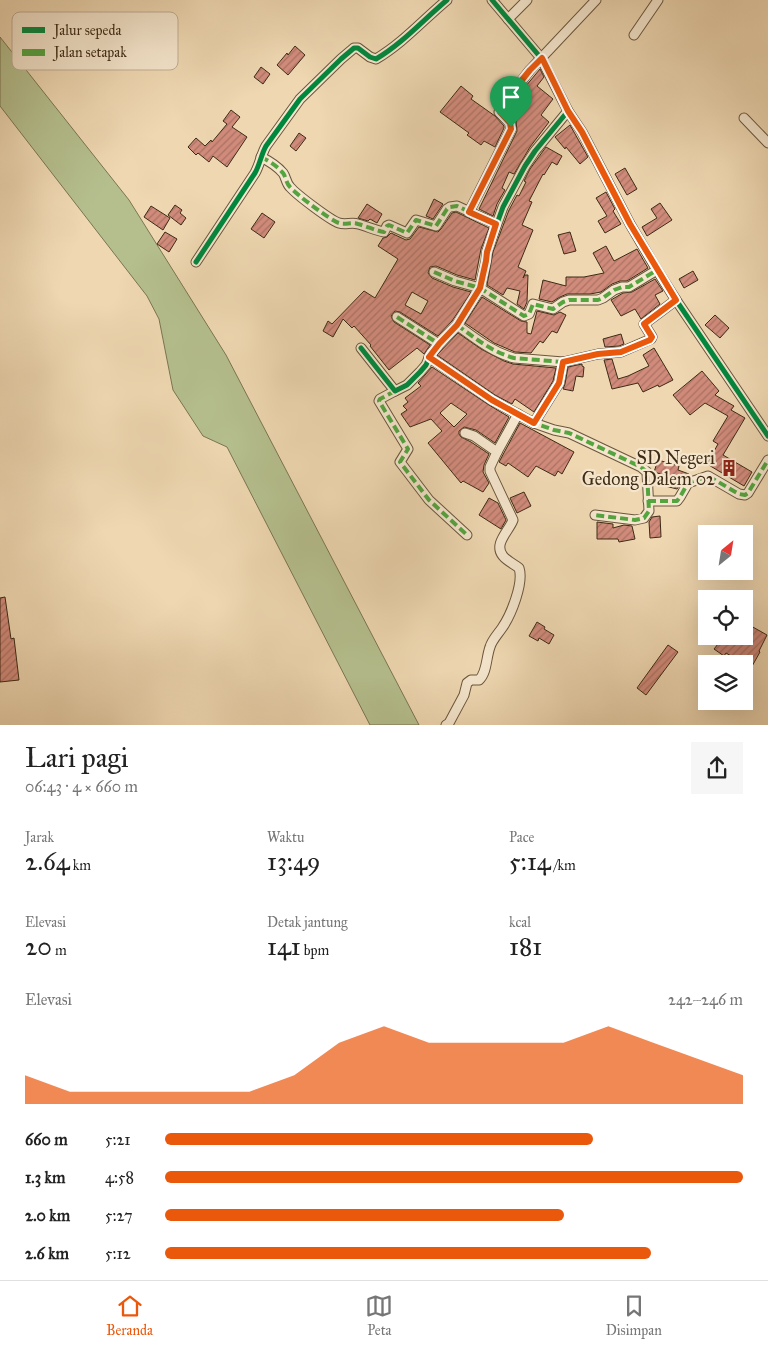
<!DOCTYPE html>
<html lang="id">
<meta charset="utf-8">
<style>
body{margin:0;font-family:"IM FELL Great Primer",serif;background:#f6f6f6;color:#222;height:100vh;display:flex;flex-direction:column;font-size:19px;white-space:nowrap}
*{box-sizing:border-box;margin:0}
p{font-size:16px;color:#767676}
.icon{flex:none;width:28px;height:28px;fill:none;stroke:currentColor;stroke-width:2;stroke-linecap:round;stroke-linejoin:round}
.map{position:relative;height:725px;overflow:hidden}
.sheet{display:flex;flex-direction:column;background:#fff;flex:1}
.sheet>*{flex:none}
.needle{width:32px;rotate:30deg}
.controls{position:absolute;left:698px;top:525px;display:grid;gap:10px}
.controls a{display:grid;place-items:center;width:55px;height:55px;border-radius:0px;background:#fff;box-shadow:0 5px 20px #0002;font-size:25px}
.pin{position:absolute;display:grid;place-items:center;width:42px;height:42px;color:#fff;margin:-51px -21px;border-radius:50% 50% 50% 0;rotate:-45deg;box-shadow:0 0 5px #0007}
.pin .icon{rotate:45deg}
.round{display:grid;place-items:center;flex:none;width:52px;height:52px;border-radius:0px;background:#f6f6f6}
.overview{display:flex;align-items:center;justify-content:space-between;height:85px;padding:0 25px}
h1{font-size:28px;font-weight:600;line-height:38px}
.figures{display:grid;grid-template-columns:repeat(3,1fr);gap:8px;height:85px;padding:5px 25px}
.figures div{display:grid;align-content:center}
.figures b{font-size:25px;font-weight:600}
.figures small{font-size:14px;font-weight:400}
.figures p{font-size:14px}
.chart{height:140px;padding:10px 25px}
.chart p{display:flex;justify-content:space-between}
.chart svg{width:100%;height:90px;margin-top:5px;fill:#ea580c;opacity:.7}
ul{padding:0 25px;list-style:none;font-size:16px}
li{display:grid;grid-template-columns:80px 60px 1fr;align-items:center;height:38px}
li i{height:12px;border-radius:6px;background:#ea580c}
.menu{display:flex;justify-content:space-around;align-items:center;height:70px;border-top:1px solid #e0e0e0;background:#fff;font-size:14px;color:#767676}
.menu a{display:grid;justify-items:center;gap:2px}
.menu .active{color:#ea580c}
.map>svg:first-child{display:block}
.green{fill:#b5bf8e;stroke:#7a7552}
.building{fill:url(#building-hatch);stroke:#3e2b16;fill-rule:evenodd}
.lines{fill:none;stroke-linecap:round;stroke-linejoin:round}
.street-casing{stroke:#6a563d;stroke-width:11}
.street{stroke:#f4e5cc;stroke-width:9}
.quiet{stroke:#54a440;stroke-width:4;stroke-dasharray:8 4;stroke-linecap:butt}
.cycleway-casing{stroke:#f4e5cc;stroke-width:8}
.cycleway{stroke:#00873e;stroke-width:5}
.route-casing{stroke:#fff;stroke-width:10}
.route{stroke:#ea580c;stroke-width:6}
.labels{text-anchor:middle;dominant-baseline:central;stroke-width:4.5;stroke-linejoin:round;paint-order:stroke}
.poi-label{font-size:18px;fill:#3e2b16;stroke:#f4e5cc;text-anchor:end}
.key{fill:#f4e5cc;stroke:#bdad95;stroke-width:1}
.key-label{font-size:14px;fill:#3e2b16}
</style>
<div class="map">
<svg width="768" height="725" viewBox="0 0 768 725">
<defs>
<pattern id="building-hatch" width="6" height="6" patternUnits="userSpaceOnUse" patternTransform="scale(1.25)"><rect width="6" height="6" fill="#d18b7b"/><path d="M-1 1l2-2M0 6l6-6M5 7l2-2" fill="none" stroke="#ab7264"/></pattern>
</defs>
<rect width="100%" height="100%" fill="#eed7b1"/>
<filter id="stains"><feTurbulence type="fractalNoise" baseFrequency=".004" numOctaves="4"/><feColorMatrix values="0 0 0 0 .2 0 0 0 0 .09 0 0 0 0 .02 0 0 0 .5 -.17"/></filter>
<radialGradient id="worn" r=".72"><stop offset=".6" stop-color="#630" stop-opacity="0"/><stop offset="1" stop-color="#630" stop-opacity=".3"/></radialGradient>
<polygon class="green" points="0,37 129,200 226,355 419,725 370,725 227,447 203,436 173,390 159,319 147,296 0,106"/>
<g class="building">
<polygon points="295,46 305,55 288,75 277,65 287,53 288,55"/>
<polygon points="261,67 270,74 263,84 254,77"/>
<polygon points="540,69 544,77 537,86 553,99 541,115 549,122 530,147 514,174 509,172 502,188 505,190 497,204 493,216 479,209 517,131 516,121 506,110"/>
<polygon points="461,86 473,96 471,99 495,116 504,126 504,128 495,147 484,141 481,145 467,135 469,133 440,112"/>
<polygon points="231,110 240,117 232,127 247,137 227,167 213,156 209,162 198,153 196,155 188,147 196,138 205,146 211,140 212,142 227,124 223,121"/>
<polygon points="570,125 588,157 580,164 566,147 565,149 555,137"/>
<polygon points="299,133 306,138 296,151 290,146"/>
<polygon points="546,147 562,156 557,165 552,162 544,175 543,174 529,201 532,202 522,225 533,230 518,267 526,271 523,278 525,275 528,275 527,302 524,309 517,304 520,291 507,288 503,295 487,285 493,252 509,210 517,195 519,196 526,182 524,181 530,169"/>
<polygon points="625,168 637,189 627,195 615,174"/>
<polygon points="606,192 615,209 613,211 621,224 605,233 598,221 607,216 596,198"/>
<polygon points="434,199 443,204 433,219 426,216"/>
<polygon points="660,203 672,220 647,236 642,227 657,218 651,209"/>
<polygon points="367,204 382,214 377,223 370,219 368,221 358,218"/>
<polygon points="175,205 182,210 180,213 186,218 181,225 168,215"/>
<polygon points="151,206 170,218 163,230 144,217"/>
<path d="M456,212l33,16 -8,21 -6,31 -18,-5 -21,-9 -6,1 -2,6 4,5 21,9 18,5 -3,5 -16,24 -14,15 -38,-24 -5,-1 -4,5 3,6 36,23 -6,9 -7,-6 -28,22 -19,-24 1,-1 -17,-19 -2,2 -9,-9 -10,18 -10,-6 5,-10 4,3 32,-33 11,7 23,-39 -20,-13 5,-8 4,-1 4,-4 15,7 4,-1 9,-12 19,5 3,-3 11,-16zM412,292l16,9 -7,13 -16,-9z"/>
<polygon points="262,213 275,222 264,238 251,229"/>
<polygon points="165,232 177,239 169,252 157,244"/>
<polygon points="570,232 576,251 564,254 558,235"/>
<polygon points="606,246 614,261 637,249 648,268 627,281 620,281 612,284 601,292 590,294 567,294 560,297 552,302 539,299 543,280 566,286 566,277 584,277 604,273 593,253"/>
<polygon points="693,271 698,280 684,288 679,279"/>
<polygon points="655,279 663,291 655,295 660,304 641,319 635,309 621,316 611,300 623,293 632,292"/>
<polygon points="482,297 521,321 527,322 527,333 531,334 537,311 554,315 560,312 566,315 557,333 552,331 543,343 540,341 531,353 515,352 494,343 465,323"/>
<polygon points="715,315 729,328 720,338 705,325"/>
<polygon points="458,333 481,349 504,361 513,364 556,368 553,381 534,412 515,399 512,404 495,395 437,355"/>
<polygon points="621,334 624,344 619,346 605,347 603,339"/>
<polygon points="654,348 673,380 659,387 658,385 643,392 638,383 612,389 604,360 612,359 618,379 628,376 649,366 643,355"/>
<polygon points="582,364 582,366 584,367 583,377 576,376 573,391 563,389 565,384 568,367"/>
<path d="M432,367l57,38 20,12 -14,26 -19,-13 -12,-3 -5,4v3l2,3 10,5 18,12 -5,11 -1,7 6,11 -6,9 -20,-11 -2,2 -33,-40 14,-12 -11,-12 -21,8 -9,-13 6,-4 -4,-4 5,-4 -3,-4 16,-12 -3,-3zM451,403l16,11 -13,13 -14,-14z"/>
<polygon points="702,371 719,391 715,395 734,406 731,410 745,418 723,455 752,472 744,486 707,464 718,444 713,441 728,416 705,403 690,415 673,395"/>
<polygon points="520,423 574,452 562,474 558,471 555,476 536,466 528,477 508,463 506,466 499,462"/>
<polygon points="658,460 679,466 678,470 689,474 688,476 683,480 677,489 661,485 664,475 654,472"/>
<polygon points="524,492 531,506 517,513 510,498"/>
<polygon points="489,498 498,503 506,520 501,529 479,515"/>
<polygon points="660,516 661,537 650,538 649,522 652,517"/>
<polygon points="597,522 613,524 613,528 624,525 632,526 635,539 619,542 618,539 597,539"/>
<polygon points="5,597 11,639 14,638 19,680 0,682 0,598"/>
<polygon points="537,622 545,627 544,629 554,635 549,644 539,638 538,641 529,636"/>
<polygon points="744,626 749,629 751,626 767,635 759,651 760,652 751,668 726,653 724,656 714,649 722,639 729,645 734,636 744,636"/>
<polygon points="668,645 678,652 646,695 637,688"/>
</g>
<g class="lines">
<g class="street-casing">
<g id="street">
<polyline points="492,0 541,58 568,111 582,132 630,224 657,270 676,300 768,436"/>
<polyline points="508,19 527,0"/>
<polyline points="634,35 658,0"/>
<polyline points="744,118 768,143"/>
<path d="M261,157c8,4 16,9 22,16 3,4 3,10 7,14 7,8 40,33 49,36 6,2 13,-1 19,1 8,2 19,7 26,8l3,-6 2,-1 18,8 9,-13 20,6 11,-17 3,-2 7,-1 39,18"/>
<polyline points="469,212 511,129 510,123 499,112 501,107 530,70 596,0"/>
<path d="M196,262l59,-89c5,-9 6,-18 11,-27l34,-47 41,-40 13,-11h4l12,9 6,2c27,-16 47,-39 71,-59"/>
<polyline points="434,272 455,281 480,288 524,316 529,314 533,304 553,309 563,302 569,300 598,300 603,298 614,290 622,287 629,287 657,270"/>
<polyline points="397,317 439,344"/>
<path d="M457,325c18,13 35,27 57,33l49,4 35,-8 23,-2 30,-13 1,-2 -8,-13 32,-24"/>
<polyline points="361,348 395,391 407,385 420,372 426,365 431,353 457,325 473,300 480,288 486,261 487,251 503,207 525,166 535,151 568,111"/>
<polyline points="429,357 492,400 534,423 554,430 569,433 641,467 647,472 649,511 644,518 635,520 595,515"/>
<polyline points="395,391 380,399 379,401 408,449 400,462 429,500 467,535"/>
<polyline points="534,423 559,383 563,362"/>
<polyline points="497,452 518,414"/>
<polyline points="648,501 677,501 680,497 688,483 708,476 739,494 745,495 748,493 768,460"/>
<path d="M446,725l3,-2 15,-28 3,-12 4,-3h8c8,-7 7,-22 11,-33 2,-7 8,-13 12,-19 9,-13 22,-45 17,-60 -5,-4 -12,-7 -16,-12 -10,-12 6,-25 10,-36l-23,-49v-4l7,-15 -23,-16 -9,-3"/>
</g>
</g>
<use href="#street" class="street"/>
<g class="quiet">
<path d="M261,157c8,4 16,9 22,16 3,4 3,10 7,14 7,8 40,33 49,36 6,2 13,-1 19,1 8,2 19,7 26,8l3,-6 2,-1 18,8 9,-13 20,6 11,-17 3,-2 7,-1 39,18"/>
<polyline points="469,212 511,129 510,123 499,112 501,107 530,70 541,58"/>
<polyline points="434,272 455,281 480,288 524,316 529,314 533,304 553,309 563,302 569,300 598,300 603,298 614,290 622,287 629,287 657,270"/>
<polyline points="397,317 439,344"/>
<path d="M457,325c18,13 35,27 57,33l49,4 35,-8 23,-2 30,-13 1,-2 -8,-13 32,-24"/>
<polyline points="429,357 492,400 534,423 554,430 569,433 641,467 647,472 649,511 644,518 635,520 595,515"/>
<polyline points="395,391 380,399 379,401 408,449 400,462 429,500 467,535"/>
<polyline points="534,423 559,383 563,362"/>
<polyline points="648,501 677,501 680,497 688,483 708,476 739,494 745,495 748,493 768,460"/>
</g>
<g class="cycleway-casing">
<g id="cycleway">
<polyline points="492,0 541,58 568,111 582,132 630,224 657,270 676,300 768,436"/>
<path d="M196,262l59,-89c5,-9 6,-18 11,-27l34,-47 41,-40 13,-11h4l12,9 6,2c27,-16 47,-39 71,-59"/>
<polyline points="361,348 395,391 407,385 420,372 426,365 431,353 457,325 473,300 480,288 486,261 487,251 503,207 525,166 535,151 568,111"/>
</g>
</g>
<use href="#cycleway" class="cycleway"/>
</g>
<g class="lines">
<g class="route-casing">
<polygon id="route" points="542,58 568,111 582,132 630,224 676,300 644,324 652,337 650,340 621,352 598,354 563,362 559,383 534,423 492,400 429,357 439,344 457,325 480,288 486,261 487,252 496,224 469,212 511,129 510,123 500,112 500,107 530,70"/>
</g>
<use href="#route" class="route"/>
</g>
<defs>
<g id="building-bare" transform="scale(1.35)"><path d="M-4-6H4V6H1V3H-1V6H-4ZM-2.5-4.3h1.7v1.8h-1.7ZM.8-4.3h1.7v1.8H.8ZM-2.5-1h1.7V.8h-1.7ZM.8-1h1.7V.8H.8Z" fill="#8f2418" stroke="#f4e5cc" stroke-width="2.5" paint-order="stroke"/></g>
</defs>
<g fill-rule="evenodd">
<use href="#building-bare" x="729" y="468"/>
</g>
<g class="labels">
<g class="poi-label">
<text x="715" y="458">SD Negeri<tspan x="715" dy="21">Gedong Dalem 02</tspan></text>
</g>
</g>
<rect x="12" y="12" width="166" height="58" rx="8" class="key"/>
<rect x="22" y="27" width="23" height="6" fill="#00873e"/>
<rect x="22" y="49" width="23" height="7" fill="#54a440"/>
<g class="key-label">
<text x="54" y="35">Jalur sepeda</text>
<text x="54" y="57">Jalan setapak</text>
</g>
<rect width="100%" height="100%" filter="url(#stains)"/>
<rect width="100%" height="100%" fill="url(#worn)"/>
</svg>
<div class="controls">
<a><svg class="needle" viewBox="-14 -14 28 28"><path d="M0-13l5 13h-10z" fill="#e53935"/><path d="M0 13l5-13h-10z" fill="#767676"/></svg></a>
<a><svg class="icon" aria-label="locate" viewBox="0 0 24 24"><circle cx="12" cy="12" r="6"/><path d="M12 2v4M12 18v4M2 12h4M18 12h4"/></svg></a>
<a><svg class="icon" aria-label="layers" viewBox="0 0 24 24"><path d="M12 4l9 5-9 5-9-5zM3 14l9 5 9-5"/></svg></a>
</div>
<div class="pin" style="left:511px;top:127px;background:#1e9e55"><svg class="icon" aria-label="arrive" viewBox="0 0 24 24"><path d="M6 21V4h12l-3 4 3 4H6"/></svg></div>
</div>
<section class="sheet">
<div class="overview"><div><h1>Lari pagi</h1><p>06:43 · 4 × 660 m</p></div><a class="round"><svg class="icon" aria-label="share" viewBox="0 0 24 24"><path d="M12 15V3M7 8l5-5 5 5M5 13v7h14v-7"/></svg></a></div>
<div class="figures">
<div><p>Jarak</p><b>2.64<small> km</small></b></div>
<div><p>Waktu</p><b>13:49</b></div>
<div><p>Pace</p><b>5:14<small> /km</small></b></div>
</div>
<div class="figures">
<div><p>Elevasi</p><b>20<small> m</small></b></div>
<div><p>Detak jantung</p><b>141<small> bpm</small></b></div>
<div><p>kcal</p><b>181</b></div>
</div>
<div class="chart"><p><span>Elevasi</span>242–246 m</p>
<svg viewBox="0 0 160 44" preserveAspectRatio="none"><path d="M0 44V30L10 38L20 38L30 38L40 38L50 38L60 30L70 14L80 6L90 14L100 14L110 14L120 14L130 6L140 14L150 22L160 30V44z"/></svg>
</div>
<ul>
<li><b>660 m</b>5:21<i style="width:74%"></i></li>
<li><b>1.3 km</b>4:58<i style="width:100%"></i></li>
<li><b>2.0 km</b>5:27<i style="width:69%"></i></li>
<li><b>2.6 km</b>5:12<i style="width:84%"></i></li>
</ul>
</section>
<nav class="menu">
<a class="active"><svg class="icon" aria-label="home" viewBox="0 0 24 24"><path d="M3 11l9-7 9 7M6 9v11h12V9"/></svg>Beranda</a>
<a><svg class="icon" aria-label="map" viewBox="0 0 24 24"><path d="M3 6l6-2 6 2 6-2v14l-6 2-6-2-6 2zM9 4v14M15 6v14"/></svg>Peta</a>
<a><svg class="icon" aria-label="saved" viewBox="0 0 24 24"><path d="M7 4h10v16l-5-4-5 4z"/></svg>Disimpan</a>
</nav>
